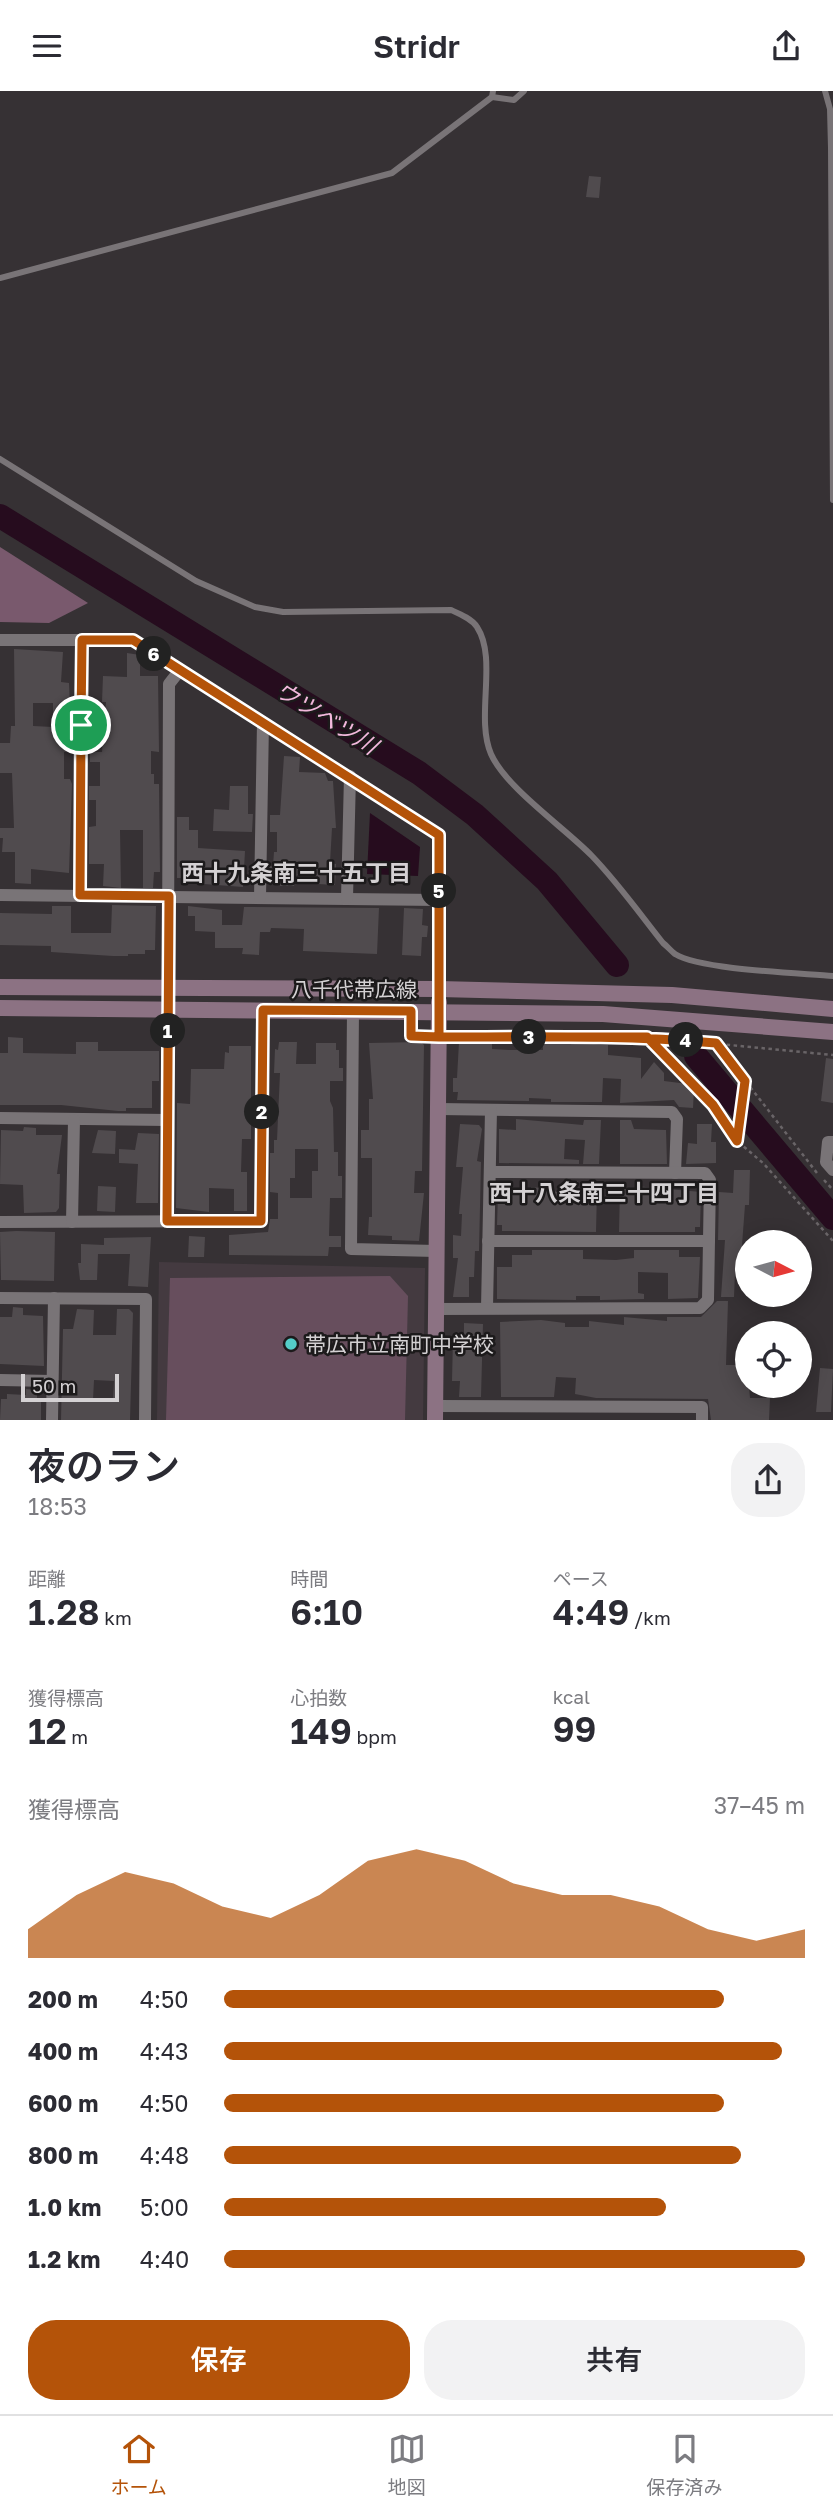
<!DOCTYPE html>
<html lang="ja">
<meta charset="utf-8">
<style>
body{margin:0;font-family:"Golos Text","Noto Sans JP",sans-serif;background:#f2f2f3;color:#2b2b33;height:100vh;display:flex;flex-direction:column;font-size:26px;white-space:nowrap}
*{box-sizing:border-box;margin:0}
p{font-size:23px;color:#7c7c81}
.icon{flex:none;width:38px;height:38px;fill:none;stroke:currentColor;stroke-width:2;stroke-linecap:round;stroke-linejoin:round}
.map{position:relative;height:1329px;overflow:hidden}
.details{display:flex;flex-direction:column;background:#fff;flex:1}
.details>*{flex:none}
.needle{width:46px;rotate:96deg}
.fabs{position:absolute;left:735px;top:1139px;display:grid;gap:14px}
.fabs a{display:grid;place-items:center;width:77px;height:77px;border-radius:50%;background:#fff;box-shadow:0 4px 18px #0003;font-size:35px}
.scale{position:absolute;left:21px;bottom:18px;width:98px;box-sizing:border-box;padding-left:7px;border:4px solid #d4d1d3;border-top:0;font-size:19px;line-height:24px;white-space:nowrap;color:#d4d1d3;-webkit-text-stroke:5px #1c1a1b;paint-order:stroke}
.pin{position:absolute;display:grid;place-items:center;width:60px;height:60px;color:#fff;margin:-30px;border:4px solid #fff;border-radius:50%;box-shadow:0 2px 7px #0007}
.km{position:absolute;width:35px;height:35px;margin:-18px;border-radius:50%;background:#222;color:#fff;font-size:19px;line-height:35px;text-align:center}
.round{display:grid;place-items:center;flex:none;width:74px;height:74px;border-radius:28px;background:#f2f2f3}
.summary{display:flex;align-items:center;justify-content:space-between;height:119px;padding:0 28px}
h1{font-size:38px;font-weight:600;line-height:52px}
.metrics{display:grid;grid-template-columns:repeat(3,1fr);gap:10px;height:119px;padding:7px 28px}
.metrics div{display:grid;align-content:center}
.metrics b{font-size:35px;font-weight:600}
.metrics small{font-size:19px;font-weight:400}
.metrics p{font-size:19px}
.chart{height:196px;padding:14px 28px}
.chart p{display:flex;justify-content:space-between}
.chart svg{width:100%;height:126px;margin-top:7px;fill:#b45309;opacity:.7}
.action{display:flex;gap:14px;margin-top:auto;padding:14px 28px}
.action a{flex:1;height:80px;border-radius:28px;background:#b45309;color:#fff;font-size:28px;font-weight:600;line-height:80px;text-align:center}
.action a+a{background:#f2f2f3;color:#2b2b33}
ul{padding:0 28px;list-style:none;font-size:23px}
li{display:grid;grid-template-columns:112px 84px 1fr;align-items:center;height:52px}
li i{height:18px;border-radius:9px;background:#b45309}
header{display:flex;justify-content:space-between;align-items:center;height:91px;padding:0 28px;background:#fff;font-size:32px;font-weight:600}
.menu{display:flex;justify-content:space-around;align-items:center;height:98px;border-top:2px solid #e1e1e2;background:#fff;font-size:19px;color:#7c7c81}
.menu a{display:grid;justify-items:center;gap:4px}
.menu .current{color:#b45309}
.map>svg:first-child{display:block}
.built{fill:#443a40}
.green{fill:#674e5d}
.forest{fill:#79596d}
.water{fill:#260c1e}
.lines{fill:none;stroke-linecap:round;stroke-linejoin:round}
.river{stroke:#260c1e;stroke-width:24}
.building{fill:#504b4e;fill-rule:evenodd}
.path{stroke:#696467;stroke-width:2.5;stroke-dasharray:3.5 3.5;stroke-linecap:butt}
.lane{stroke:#797477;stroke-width:6}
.street{stroke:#797477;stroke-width:12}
.secondary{stroke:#8c7283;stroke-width:16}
.route-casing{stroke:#fff;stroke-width:14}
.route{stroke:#b45309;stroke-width:9}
.poi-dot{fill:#54cdc8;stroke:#1c1a1b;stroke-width:2.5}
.labels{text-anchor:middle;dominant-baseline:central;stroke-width:5;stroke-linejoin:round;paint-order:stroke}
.street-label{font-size:21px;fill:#d4d1d3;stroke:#1c1a1b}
.poi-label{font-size:21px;fill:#d4d1d3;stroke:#1c1a1b;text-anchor:start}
.water-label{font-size:23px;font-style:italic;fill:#f2b8dc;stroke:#1c1a1b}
.neighbourhood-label{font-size:23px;font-weight:bold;fill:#d4d1d3;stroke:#1c1a1b}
</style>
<header><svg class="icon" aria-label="menu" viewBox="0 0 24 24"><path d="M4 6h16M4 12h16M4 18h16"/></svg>Stridr<svg class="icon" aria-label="share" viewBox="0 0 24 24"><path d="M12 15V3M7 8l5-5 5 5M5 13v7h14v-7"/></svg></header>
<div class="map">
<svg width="833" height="1329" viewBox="0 0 833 1329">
<rect width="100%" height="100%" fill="#363134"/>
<polygon class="built" points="159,1171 425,1177 423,1329 157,1329"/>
<polygon class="green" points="390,1185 408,1205 405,1329 166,1329 170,1187"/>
<polygon class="forest" points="0,456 88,512 49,532 0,531"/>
<polygon class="water" points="370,722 420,756 418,785 367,783"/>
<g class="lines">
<g class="river">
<polyline points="0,425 419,682 475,724 547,790 617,874"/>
<polyline points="696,965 833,1127"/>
</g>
</g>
<g class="building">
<polygon points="589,85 601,86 599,107 586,106"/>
<path d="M14,558l49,3 -2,30 8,1 3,69h-8v27h6l2,5 -3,89 -38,-4v15l-16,-1v-31h-13l1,-14h-3v-10h14l-2,-55h-12v-30h10l1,-17h4zM33,612h20v24l-20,-1z"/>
<polygon points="127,562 140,564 140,585 158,585 159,661 151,660 151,683 154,683 154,693 159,693 160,781 154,781 153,797 143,797 143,739 120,739 121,797 103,795 104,773 89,773 89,736 96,735 96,709 89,709 89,695 100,695 100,671 90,671 90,661 102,661 106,611 102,611 103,585 127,586"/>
<polygon points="284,665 300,666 299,681 325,682 328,690 333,690 336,737 332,737 330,772 336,773 335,794 318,793 318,785 297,784 294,795 280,795 281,786 269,786 269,775 273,775 274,761 277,761 277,741 270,741 270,724 280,724"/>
<polygon points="230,695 248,695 248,723 253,723 252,741 213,740 214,718 229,719"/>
<polygon points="177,726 189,726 189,739 198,739 198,757 245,760 243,796 191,792 191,787 177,787"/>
<polygon points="112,814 156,815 155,859 145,859 145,863 128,863 128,865 113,865 51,861 51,855 0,854 0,822 52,823 52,815 71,815 71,842 111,842"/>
<polygon points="188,815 222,819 222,834 242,834 244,816 379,817 377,863 303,860 304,838 271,837 270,841 260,841 259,864 242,863 243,857 215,857 215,841 195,840 195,825 188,825"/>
<polygon points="404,817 423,818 422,834 428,835 427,846 422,846 421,865 402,864"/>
<polygon points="8,946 23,947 23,962 76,963 76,951 98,951 98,960 159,960 159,990 152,990 152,1017 126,1017 126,1020 118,1020 61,1014 0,1014 0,962 8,962"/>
<path d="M279,951h18l-1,22h20v-21h20v7h3v18h4v13h-13v20l3,7 1,44h4v24h4v22h-12l-1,38h12v11h-12l-1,9 -99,-1v-20l39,-3 2,-13h8v-26l-8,-1v-39h4v-13h3l3,-67h-6l1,-24 3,1zM295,1058h23v22h-6v27h-22v-20h5z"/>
<polygon points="421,951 424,954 422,1080 415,1080 414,1102 424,1102 419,1150 392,1149 392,1145 368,1144 369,1126 372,1126 372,1067 361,1067 361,1039 369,1039 369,1008 373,1008 369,952"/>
<polygon points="459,951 492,952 492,958 509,959 543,959 543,952 608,954 608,964 641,967 641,988 654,971 664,982 664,990 688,993 688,997 694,998 693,1017 679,1016 674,1009 620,1012 621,988 603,987 602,1011 551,1011 551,1008 529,1007 529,1010 457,1009 458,1001 453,1001 453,987 457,987"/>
<polygon points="229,955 251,955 251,1048 242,1048 241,1081 247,1081 247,1120 234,1120 234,1098 209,1097 209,1121 176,1117 177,1012 190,1013 191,978 224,978 225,961 229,962"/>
<polygon points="826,967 833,968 833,1012 821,1010"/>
<polygon points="516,1028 583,1034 584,1029 601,1029 599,1073 583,1073 585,1049 565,1048 564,1068 579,1069 579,1073 499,1072 499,1038 516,1039"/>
<polygon points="620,1029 631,1029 634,1038 666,1039 667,1073 620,1073"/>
<polygon points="460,1033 479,1034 482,1038 477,1070 481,1071 479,1160 475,1160 474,1186 469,1186 469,1206 453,1206 458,1167 453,1167 453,1144 461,1145 462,1123 459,1123 463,1076 456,1076"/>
<polygon points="697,1033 712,1033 711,1051 716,1051 716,1072 686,1073 688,1052 697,1053"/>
<polygon points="24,1036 36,1037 36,1044 62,1044 57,1083 60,1083 59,1117 56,1121 24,1122 23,1094 0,1093 1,1039 23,1040"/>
<polygon points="98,1039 116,1040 115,1063 92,1062"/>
<polygon points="138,1042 159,1043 158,1112 136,1112 138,1073 119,1072 119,1058 135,1059"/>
<polygon points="734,1079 750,1079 749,1114 745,1114 740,1181 735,1181 734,1206 721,1206 725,1149 718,1149 719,1101 733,1102"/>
<polygon points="566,1090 578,1090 577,1098 597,1099 596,1141 502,1140 502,1134 497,1134 498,1103 531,1102 531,1096 542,1097 542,1100 566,1101"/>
<polygon points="98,1095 116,1096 115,1121 97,1120"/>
<polygon points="635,1095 701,1101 700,1136 695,1136 695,1141 619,1141 620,1098 635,1098"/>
<polygon points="16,1140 55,1141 54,1190 1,1189 0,1141"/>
<polygon points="189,1145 205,1146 204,1166 188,1166"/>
<polygon points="151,1146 148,1196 128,1195 130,1163 98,1163 97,1189 80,1189 78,1172 81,1172 81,1153 104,1154 104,1147"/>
<polygon points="532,1159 583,1159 583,1168 616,1169 634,1167 634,1159 679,1159 679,1166 700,1166 698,1207 668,1208 668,1182 638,1181 638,1202 644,1203 644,1208 600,1209 600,1205 576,1205 576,1209 497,1208 497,1176 512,1176 512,1164 532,1164"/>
<polygon points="717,1210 728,1210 726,1274 747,1274 750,1307 770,1307 769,1329 711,1329 708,1308 596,1307 575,1303 576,1287 556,1286 554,1306 501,1306 500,1231 541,1229 565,1232 565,1236 589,1236 589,1230 624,1234 624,1226 667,1230 667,1226 701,1226"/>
<polygon points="13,1216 23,1217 23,1224 43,1225 44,1275 0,1273 0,1226 12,1226"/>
<path d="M77,1218l17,1 -1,25h23l1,-26h12l4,4 -3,107h-69l2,-91h10zM94,1289l20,1 -1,19h-20z"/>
<polygon points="464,1232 483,1233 481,1306 459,1306 460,1290 452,1290 453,1246 464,1247"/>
<polygon points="820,1277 833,1278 831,1321 816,1321"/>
<polygon points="26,1298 37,1299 37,1310 41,1310 41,1329 0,1329 1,1308 7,1308 7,1303 26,1304"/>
</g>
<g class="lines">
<g class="path">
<polyline points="411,936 411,945 426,946"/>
<polyline points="454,946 647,946 833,964"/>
<polyline points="647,946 713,1014 737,1050 763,1072 833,1150"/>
<polyline points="716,952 817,1082"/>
<polyline points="737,1050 745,990"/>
<polyline points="824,1089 833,1099"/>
</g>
<g class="lane">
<polyline points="825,0 830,18 831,57 833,409"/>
<polyline points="492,6 514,9 524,0"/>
<polyline points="0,187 392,82 492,6 493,0"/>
<path d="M0,368l196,122 59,26 28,5 168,-2c9,4 21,9 26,17 21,32 -2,90 14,127 15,34 74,74 101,102 26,27 48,58 71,87 4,3 8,8 12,11 26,16 124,19 158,22"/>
</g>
<g class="street">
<polyline points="0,549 133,549 439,744 439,898"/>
<polyline points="0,804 439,809"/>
<polyline points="80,804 81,549"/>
<polyline points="260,807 263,631"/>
<polyline points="347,807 350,685"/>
<polyline points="353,919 351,1158 436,1160"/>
<polyline points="439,1018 672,1021 677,1028 675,1082"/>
<polyline points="0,1027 167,1029"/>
<polyline points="833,1051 828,1051 826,1071 833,1079"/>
<polyline points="167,1130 169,593 180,579"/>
<polyline points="0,1131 261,1130 263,919"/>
<polyline points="72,1131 74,1029"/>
<polyline points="488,1150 709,1150"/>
<polyline points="0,1207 146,1208 145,1329"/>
<polyline points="487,1217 491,1019"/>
<polyline points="436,1218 700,1217 708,1209 710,1089 705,1082 490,1081"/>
<polyline points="0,1289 52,1290"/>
<polyline points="436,1315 702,1316 702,1329"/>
<polyline points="52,1329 54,1207"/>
</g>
<g class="secondary">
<polyline points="0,896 439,898 672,904 833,918"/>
<polyline points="0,917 603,923 833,941"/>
<polyline points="435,1329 439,911"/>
</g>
</g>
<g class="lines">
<g class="route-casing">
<path id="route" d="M81,634l-1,170 89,1 -2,325h94l2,-211 148,1v25l28,1h208l66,68 24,36 8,-60 -29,-38c-92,-8 -184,-6 -277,-6v-202l-306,-195h-51l-1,85"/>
</g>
<use href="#route" class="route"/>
</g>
<circle class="poi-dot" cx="291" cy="1253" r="7"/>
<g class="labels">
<g class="street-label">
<text x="354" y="898">八千代帯広線</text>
</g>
<g class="poi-label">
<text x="305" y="1253">帯広市立南町中学校</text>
</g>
<g class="water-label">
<text transform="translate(327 626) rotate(32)">ウツベツ川</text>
</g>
<g class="neighbourhood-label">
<text x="296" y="781">西十九条南三十五丁目</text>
<text x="604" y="1101">西十八条南三十四丁目</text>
</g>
</g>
</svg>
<div class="fabs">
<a><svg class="needle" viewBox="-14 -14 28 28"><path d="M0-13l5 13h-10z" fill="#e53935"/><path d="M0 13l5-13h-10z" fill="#7c7c81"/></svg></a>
<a><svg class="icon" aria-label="locate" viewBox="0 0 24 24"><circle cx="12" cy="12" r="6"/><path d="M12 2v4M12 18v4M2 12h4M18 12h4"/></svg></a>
</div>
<div class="scale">50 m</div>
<div class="pin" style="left:81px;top:634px;background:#1e9e55"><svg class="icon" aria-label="arrive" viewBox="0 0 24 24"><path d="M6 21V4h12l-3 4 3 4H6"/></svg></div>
<b class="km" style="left:168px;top:940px">1</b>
<b class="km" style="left:262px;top:1021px">2</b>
<b class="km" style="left:529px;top:946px">3</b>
<b class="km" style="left:686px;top:949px">4</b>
<b class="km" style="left:439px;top:800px">5</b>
<b class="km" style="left:154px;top:563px">6</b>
</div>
<section class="details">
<div class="summary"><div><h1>夜のラン</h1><p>18:53</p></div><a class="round"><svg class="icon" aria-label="share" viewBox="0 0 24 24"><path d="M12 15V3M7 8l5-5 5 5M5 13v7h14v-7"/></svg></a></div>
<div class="metrics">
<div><p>距離</p><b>1.28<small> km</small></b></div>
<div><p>時間</p><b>6:10</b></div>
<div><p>ペース</p><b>4:49<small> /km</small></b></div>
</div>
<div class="metrics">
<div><p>獲得標高</p><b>12<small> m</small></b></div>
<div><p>心拍数</p><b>149<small> bpm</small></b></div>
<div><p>kcal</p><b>99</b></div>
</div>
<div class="chart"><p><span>獲得標高</span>37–45 m</p>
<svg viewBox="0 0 160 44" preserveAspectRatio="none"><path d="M0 44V34L10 22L20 14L30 18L40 26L50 30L60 22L70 10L80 6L90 10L100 18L110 22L120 22L130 26L140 34L150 38L160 34V44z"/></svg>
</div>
<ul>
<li><b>200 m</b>4:50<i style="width:86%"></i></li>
<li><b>400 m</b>4:43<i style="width:96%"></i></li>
<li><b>600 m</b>4:50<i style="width:86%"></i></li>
<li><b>800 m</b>4:48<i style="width:89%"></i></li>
<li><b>1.0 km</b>5:00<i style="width:76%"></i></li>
<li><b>1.2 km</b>4:40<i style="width:100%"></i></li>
</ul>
<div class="action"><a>保存</a><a>共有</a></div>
</section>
<nav class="menu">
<a class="current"><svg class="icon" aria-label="home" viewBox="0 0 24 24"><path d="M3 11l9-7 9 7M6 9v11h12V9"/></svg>ホーム</a>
<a><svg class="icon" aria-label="map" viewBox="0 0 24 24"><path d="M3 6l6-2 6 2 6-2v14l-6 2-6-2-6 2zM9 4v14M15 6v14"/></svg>地図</a>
<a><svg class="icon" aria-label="saved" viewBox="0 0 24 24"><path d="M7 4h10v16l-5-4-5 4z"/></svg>保存済み</a>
</nav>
